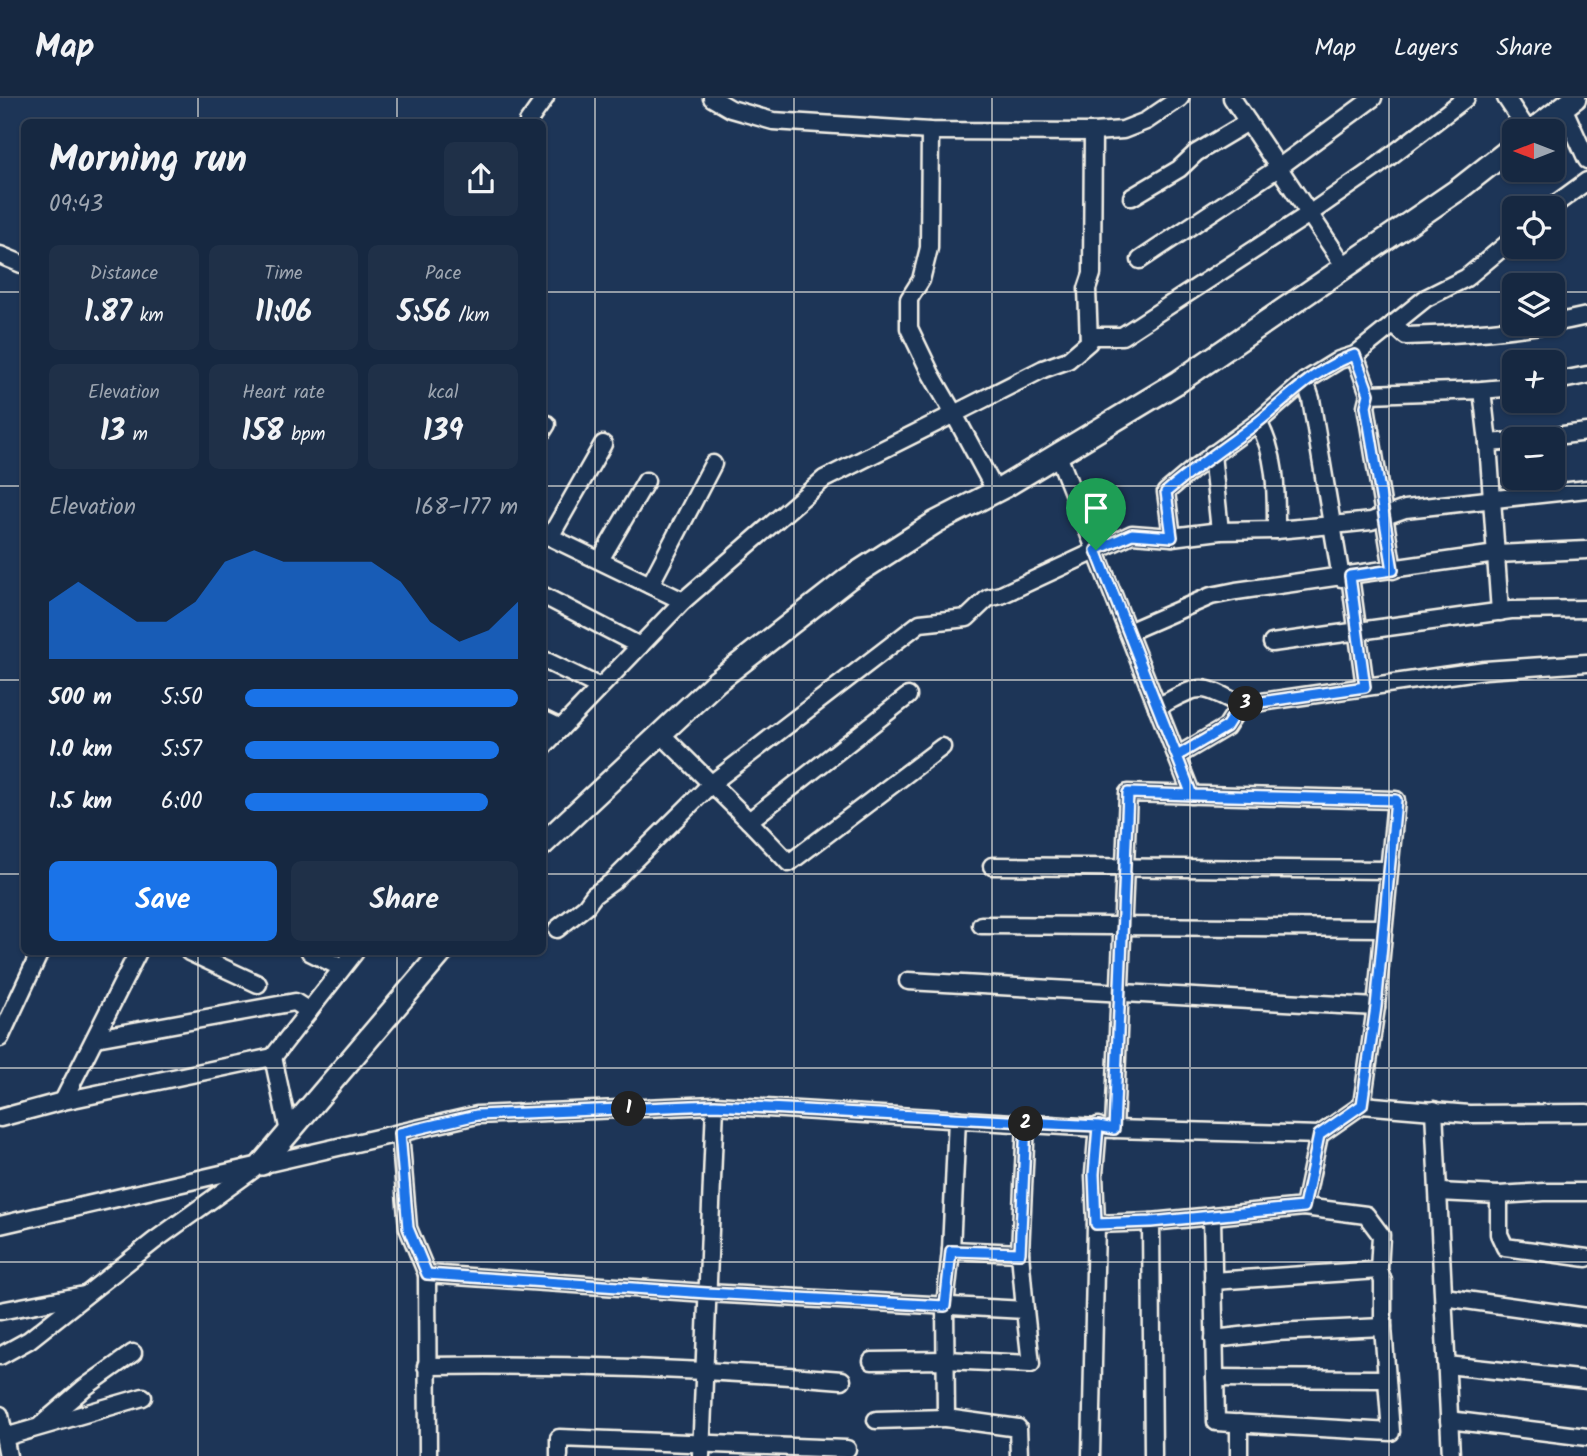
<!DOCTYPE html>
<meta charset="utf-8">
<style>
body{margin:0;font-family:Kalam,sans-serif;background:#1f3048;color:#f1f3f6;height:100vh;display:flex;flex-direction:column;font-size:26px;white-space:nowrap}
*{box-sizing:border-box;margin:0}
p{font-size:23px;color:#9ea6b1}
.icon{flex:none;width:38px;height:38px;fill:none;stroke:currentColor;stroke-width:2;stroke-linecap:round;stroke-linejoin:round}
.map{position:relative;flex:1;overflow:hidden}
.details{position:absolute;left:21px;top:21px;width:525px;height:836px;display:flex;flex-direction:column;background:#162841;border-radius:10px;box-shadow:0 2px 5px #0004,0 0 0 2px #35445a}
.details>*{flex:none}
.needle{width:46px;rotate:270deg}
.controls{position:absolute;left:1502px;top:21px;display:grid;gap:14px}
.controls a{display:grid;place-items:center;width:63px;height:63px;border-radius:10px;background:#162841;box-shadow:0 2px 5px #0004,0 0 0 2px #35445a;font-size:35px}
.pin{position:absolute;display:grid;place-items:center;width:60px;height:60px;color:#fff;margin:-72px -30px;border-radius:50% 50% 50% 0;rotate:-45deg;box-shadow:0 0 7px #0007}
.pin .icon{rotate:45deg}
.km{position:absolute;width:35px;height:35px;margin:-18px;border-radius:50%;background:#222;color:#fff;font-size:19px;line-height:35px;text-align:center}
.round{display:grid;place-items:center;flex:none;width:74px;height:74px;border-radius:10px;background:#1f3048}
.overview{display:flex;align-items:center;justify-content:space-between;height:119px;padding:0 28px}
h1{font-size:38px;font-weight:800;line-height:52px}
.figures{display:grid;grid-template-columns:repeat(3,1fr);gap:10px;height:119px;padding:7px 28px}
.figures div{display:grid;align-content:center;border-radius:10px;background:#1f3048;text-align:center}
.figures b{font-size:30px;font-weight:800}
.figures small{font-size:19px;font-weight:400}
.figures p{font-size:19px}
.chart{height:196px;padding:14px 28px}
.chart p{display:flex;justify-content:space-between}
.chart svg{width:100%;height:126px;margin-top:7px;fill:#1a73e8;opacity:.7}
.primary-button{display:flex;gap:14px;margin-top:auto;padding:14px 28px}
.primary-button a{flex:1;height:80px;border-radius:10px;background:#1a73e8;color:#fff;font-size:28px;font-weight:800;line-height:80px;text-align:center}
.primary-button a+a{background:#1f3048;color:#f1f3f6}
ul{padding:0 28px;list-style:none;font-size:23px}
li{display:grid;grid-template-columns:112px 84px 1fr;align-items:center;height:52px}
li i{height:18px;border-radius:9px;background:#1a73e8}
header{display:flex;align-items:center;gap:42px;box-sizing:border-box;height:98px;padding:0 35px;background:#162841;border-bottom:2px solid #35445a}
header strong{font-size:33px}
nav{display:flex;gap:38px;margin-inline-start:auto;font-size:24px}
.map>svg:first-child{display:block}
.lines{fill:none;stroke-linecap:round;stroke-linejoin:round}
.minor-casing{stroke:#f4f1e8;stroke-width:21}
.tertiary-casing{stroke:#f4f1e8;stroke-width:26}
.minor{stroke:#1d3557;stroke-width:16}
.tertiary{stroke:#1d3557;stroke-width:21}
.route-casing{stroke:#fff;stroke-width:14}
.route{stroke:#1a73e8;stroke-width:9}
.grid{fill:none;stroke:#f4f1e8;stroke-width:2;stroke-opacity:0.55}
</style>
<header>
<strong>Map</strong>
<nav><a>Map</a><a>Layers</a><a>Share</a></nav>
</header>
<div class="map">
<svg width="1587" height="1358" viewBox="0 0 1587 1358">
<rect width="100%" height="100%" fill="#1d3557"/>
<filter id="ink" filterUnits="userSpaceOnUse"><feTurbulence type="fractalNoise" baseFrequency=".0143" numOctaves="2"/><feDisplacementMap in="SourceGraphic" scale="14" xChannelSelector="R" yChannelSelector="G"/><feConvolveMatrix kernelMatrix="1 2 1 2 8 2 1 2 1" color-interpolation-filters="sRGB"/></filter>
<g filter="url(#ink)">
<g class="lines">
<g class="minor-casing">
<g id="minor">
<polyline points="712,0 731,11 773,23 930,33 1093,34 1123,32 1146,23 1180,0"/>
<polyline points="1232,0 1345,169"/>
<polyline points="1506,0 1528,33"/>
<polyline points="1563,9 1587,62"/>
<polyline points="528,24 545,0"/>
<polyline points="930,33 929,150 921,182 909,201 909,230 931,276 954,316 1043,271 1068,262 1089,244 1087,191 1092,176 1093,34"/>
<polyline points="1132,99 1179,71 1196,55 1248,24"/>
<polyline points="1550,110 1587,83"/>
<polyline points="0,157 24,167"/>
<polyline points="1140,162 1278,70 1373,0"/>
<path d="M1393,226l13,12c61,-2 121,-6 181,-20"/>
<polyline points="1089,238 1122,238 1309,116 1375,70 1466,0"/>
<polyline points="1355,257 1369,296 1366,308 1393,472"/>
<polyline points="1305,283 1311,301 1341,480"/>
<polyline points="1552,284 1587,277"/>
<polyline points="1482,292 1488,345 1500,514"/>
<polyline points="1369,296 1482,292 1514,289"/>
<path d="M1258,324c19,33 18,71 18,108"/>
<polyline points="542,334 547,326"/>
<polyline points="1531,341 1587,334"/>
<polyline points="1488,345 1514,343"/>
<polyline points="1212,356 1220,433"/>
<polyline points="1058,357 1192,697"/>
<polyline points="542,435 683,503 542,650"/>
<polyline points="550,439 603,346"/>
<polyline points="1172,439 1166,394 1192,372 1258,324 1305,283 1339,262 1355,257 1426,200 1466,180 1514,140"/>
<polyline points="600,462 646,383"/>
<polyline points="1350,478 1365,589"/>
<polyline points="650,487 713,366"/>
<polyline points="542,497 640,548"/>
<polyline points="683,503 824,381 954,316 996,394"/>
<polyline points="1128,534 1211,498 1236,493 1496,456 1587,452"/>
<polyline points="1272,545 1511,512 1587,511"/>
<polyline points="542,561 600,589"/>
<polyline points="908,598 749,723 789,765 942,649"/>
<path d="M1157,609c42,-21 41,-26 83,-2"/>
<polyline points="542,621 561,630"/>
<polyline points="661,636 749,723"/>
<polyline points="1177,658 1226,629 1240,607 1485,572 1587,565"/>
<polyline points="992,768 1389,772"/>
<polyline points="981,827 1383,830"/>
<polyline points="557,831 586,808 594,797 612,784 712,685 920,525 967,520 988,500 1001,497 1132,436 1172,439 1220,433 1276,432 1333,427 1371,423 1405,411 1587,391"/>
<polyline points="138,854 63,1003 273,959 355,854"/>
<polyline points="189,854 258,886"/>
<polyline points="310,854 342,870"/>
<polyline points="908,883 1376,909"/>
<polyline points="0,940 40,854"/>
<polyline points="96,940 295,904 309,913"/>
<polyline points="273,959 289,1034"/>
<polyline points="1434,1012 1451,1358"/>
<polyline points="0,1020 63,1003"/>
<polyline points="957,1021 951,1152 945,1208 946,1320 1018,1330 1019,1358"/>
<polyline points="1114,1031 1128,695 1396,702 1376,909 1362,1007"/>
<polyline points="400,1035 408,1130 427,1176 707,1195 1025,1212 1031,1266 945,1262 872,1263"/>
<polyline points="1439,1094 1499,1097 1544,1094 1587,1094"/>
<polyline points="1499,1097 1499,1136 1505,1149 1587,1160"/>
<polyline points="1212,1118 1216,1324 1391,1334 1383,1229 1383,1183 1379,1172 1381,1137 1366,1117 1304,1109"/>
<polyline points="1096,1126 1151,1124"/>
<polyline points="0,1127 477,1017 715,1007 1114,1031 1319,1037 1362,1007 1469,1016 1587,1015"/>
<polyline points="951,1152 1020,1155"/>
<polyline points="427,1176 428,1358"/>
<polyline points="1213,1183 1379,1172"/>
<polyline points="1444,1199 1587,1219"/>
<polyline points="1025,1212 1020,1155 1026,1025"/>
<polyline points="0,1213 84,1197"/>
<polyline points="1214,1241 1275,1234 1383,1229"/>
<polyline points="0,1258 29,1242 154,1143 254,1071"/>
<polyline points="1447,1267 1587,1282"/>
<path d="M426,1268c139,-2 277,3 416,14"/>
<polyline points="1215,1280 1386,1281"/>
<polyline points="0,1317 8,1358"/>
<polyline points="876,1322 946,1320"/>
<polyline points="1449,1322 1587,1339"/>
<polyline points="41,1327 84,1290 133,1255"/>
<polyline points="5,1339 143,1299"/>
<polyline points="559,1358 559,1340 847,1351"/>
<polyline points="701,1358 715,1007"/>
<polyline points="1091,1358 1096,1126 1094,1076 1098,1028"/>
<polyline points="1153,1358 1151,1124 1304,1109 1319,1037"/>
<polyline points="1239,1358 1239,1325"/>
</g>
</g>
<g class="tertiary-casing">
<g id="tertiary">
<polyline points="1532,33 1575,0"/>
<polyline points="542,747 716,584 849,480 936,424 1004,389 1178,284 1459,91 1514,48"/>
<polyline points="262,1066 442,854"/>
</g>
</g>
<use href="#minor" class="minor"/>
<use href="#tertiary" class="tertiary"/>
</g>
</g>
<g class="lines" filter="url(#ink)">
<g class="route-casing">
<path id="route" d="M1096,452l96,245 -64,-2 -14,336 -16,-3 -383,-21 -238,10 -77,18 8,95 19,46 280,19 238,13 6,-55 69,2 6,-130 72,3 -4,48 2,50 55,-2 153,-15 15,-72 43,-30 14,-98 20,-207 -204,-5 -15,-39 49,-29 14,-22 125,-18 -15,-111 43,-6 -27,-164 3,-12 -14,-39c-40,13 -66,43 -98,68 -30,23 -62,44 -91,69l6,45 -40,-3 -36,16"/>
</g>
<use href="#route" class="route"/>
</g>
<path class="grid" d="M198,0v24M397,0v24M595,0v1358M794,0v1358M992,0v1358M1190,0v1358M1389,0v1358M0,194h24M542,194h972M1552,194h35M0,388h24M542,388h1045M0,582h24M542,582h1045M0,776h24M542,776h1045M198,854v504M397,854v504M0,970h1587M0,1164h1587"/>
</svg>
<div class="controls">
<a><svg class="needle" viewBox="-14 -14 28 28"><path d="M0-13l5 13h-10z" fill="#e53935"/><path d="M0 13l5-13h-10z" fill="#9ea6b1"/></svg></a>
<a><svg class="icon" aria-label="locate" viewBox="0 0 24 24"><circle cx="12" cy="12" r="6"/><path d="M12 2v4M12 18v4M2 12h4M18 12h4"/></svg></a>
<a><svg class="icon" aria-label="layers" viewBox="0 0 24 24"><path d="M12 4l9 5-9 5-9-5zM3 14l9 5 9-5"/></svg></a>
<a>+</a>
<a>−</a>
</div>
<div class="pin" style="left:1096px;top:452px;background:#1e9e55"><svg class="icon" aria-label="arrive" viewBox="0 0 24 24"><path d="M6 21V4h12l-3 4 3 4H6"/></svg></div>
<b class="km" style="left:629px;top:1011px">1</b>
<b class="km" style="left:1026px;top:1026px">2</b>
<b class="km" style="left:1246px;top:606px">3</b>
<section class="details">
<div class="overview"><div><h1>Morning run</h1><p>09:43</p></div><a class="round"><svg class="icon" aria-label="share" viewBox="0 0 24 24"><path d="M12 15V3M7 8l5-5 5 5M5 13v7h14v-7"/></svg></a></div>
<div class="figures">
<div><p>Distance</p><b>1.87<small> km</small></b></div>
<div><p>Time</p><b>11:06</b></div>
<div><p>Pace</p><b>5:56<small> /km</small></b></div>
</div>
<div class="figures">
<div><p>Elevation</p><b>13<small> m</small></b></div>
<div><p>Heart rate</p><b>158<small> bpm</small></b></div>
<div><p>kcal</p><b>139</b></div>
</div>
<div class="chart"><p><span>Elevation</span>168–177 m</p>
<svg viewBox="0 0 160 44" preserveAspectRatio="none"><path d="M0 44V24L10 17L20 24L30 31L40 31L50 24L60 10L70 6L80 10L90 10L100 10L110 10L120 17L130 31L140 38L150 34L160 24V44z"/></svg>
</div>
<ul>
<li><b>500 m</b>5:50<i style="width:100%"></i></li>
<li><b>1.0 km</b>5:57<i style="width:93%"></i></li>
<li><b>1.5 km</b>6:00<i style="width:89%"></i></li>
</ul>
<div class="primary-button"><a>Save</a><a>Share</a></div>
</section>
</div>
